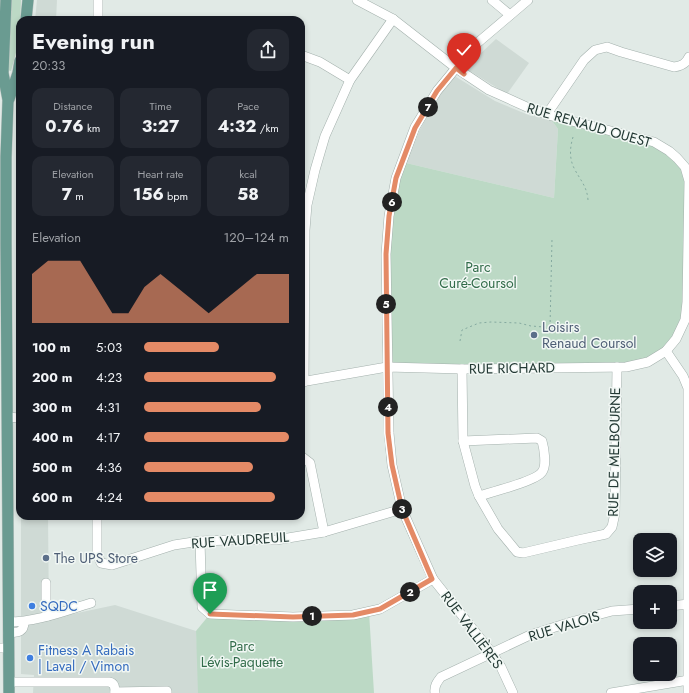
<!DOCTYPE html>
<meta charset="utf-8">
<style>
body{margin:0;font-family:Jost,sans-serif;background:#242831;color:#f1f3f6;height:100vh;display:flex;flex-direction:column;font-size:15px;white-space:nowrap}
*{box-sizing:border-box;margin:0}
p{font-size:13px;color:#9ea1a6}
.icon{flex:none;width:22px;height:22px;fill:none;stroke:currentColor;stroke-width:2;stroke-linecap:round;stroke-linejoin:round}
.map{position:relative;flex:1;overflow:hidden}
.panel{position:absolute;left:16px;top:16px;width:289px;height:504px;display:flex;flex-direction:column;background:#171b24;border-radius:12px;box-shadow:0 2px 6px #0003}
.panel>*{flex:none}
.tools{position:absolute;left:633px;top:533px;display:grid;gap:8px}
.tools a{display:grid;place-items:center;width:44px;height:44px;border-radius:8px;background:#171b24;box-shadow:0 2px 6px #0003;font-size:20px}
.pin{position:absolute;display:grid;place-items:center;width:34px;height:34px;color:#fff;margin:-41px -17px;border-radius:50% 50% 50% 0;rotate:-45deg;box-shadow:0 0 4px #0007}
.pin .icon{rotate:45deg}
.km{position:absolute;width:20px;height:20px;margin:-10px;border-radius:50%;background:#222;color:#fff;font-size:11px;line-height:20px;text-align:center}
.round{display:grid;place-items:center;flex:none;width:42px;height:42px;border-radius:12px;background:#242831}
.summary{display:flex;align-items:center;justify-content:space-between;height:68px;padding:0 16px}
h1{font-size:22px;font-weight:700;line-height:30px}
.figures{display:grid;grid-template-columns:repeat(3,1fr);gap:6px;height:68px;padding:4px 16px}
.figures div{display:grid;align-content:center;border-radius:10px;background:#242831;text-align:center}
.figures b{font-size:17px;font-weight:700}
.figures small{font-size:11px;font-weight:400}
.figures p{font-size:11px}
.chart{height:112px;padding:8px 16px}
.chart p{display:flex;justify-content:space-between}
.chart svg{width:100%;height:72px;margin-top:4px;fill:#e48a66;opacity:.7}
ul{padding:0 16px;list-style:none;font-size:13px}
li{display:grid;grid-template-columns:64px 48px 1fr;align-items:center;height:30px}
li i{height:10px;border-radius:5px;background:#e48a66}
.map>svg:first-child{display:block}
.built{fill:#cfdad5}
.green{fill:#bcd9c5}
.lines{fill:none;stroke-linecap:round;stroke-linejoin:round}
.minor-casing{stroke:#a4b1ad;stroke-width:10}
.major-casing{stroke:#bdc4c2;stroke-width:12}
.path{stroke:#85aaa0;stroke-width:1;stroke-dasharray:2 3;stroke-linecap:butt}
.minor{stroke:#fff;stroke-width:9}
.major{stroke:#6a9b91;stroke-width:11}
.route-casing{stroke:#fff;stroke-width:8}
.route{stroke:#e48a66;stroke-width:5}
.service-dot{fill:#5c6f8a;stroke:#f1f7f4;stroke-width:1.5}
.shop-dot{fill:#3f7fe0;stroke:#f1f7f4;stroke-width:1.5}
.labels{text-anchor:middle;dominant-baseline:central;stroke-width:3;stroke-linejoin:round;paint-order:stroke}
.street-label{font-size:14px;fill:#233934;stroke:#f1f7f4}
.park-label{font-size:14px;fill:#326c4a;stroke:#f1f7f4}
.service-label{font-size:14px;fill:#4e5e75;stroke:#f1f7f4;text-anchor:start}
.shop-label{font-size:14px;fill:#366cbe;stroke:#f1f7f4;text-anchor:start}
</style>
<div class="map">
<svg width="689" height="693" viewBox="0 0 689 693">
<rect width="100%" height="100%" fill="#e1eae6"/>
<g class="built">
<polygon points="37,0 57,0 56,20 35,20"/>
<polygon points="496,39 529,63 507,94 465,68"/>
<polygon points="453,75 495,101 531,116 547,114 558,129 554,198 406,163 420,129 435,100"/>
<polygon points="20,181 20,330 17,193"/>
<polygon points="21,516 48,516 49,619 115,605 196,631 200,693 33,693 34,675 21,674"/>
</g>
<g class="green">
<polygon points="10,0 21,0 20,29 17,49 11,71 7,70"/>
<polygon points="547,114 654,142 685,167 687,302 676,339 648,362 387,367 386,254 396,178 406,163 554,198 558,129"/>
<polygon points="369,612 374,693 198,693 196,631 210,614"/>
</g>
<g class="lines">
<g class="minor-casing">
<g id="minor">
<polyline points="98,0 98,20"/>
<polyline points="492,0 510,15"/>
<polyline points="301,55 320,62 350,80"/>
<path d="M547,114l37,-54 11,-10 12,-3 14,5 53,15c7,-1 12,-3 15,-10"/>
<polyline points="666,351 683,376 688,388 688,693"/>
<polyline points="462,369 463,441 475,486 479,496 498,529 517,552 523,553 578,540 606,534 612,527 615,513 617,367"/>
<polyline points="301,382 387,367 462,369 626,367 648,362 666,351 676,339 685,320 687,302 689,181 685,167 677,158 669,151 654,142 552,116 529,108 507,98 489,90 456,68 393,19 357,0"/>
<polyline points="304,382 305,230 307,205 315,170 325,136 350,80 393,19"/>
<polyline points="7,417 20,418"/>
<path d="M463,441l74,-3 5,3c2,7 5,25 0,31 -6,9 -50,20 -63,24"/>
<polyline points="301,456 310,463 324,532"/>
<polyline points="97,516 97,553 101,563 112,565 174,545 200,541 232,540 276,540 324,532 402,509"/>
<polyline points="200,541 202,607 210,614 293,617 353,615 380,609 433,579"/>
<polyline points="46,583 46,608 48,616"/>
<polyline points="670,606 689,604"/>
<path d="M8,622c29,0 56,-11 83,-19"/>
<path d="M8,633c9,-1 16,0 16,-11"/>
<polyline points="0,648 8,648"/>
<path d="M9,682h100c6,1 6,6 6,11"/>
<polyline points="115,692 167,691 167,693"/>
<path d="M435,693c-1,-7 2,-11 6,-16l89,-42 41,-13 41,-11 28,-2"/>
<polyline points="513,693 501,667 492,653 433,579 402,509 392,465 389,433 386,254 389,216 396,178 415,127 437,91 475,45 528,0"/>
<polyline points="611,693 689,680"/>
</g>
</g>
<g class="major-casing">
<g id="major">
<polyline points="6,0 3,73 8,100 6,157 6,243 9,693"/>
<polyline points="26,20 28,0"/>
<polyline points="9,99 18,73 20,61"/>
</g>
</g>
<g class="path">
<path d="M573,137c-3,10 -4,21 1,31 6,12 13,18 14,32"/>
<polyline points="550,327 552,239"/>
<polyline points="460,341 462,330 479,323 491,322 519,323 531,326 557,328"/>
</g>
<use href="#minor" class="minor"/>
<use href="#major" class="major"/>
</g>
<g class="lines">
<g class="route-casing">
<polyline id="route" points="210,614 293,617 353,615 380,609 432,579 402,509 392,465 388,433 386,254 389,216 396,178 415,128 437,91 456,68 464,74"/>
</g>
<use href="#route" class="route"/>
</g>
<g class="service-dot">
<circle cx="534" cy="335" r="4"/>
<circle cx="46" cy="558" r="4"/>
</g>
<g class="shop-dot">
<circle cx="32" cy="606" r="4"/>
<circle cx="30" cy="658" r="4"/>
</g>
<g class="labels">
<g class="street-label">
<text transform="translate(589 125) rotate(16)">RUE RENAUD OUEST</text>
<text transform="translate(512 368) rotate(-1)">RUE RICHARD</text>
<text transform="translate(614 452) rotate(-89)">RUE DE MELBOURNE</text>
<text transform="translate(240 540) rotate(-4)">RUE VAUDREUIL</text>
<text transform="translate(564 626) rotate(-17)">RUE VALOIS</text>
<text transform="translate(472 630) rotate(53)">RUE VALLIÈRES</text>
</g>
<g class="park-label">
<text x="478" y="267">Parc<tspan x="478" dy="16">Curé-Coursol</tspan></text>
<text x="242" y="646">Parc<tspan x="242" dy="16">Lévis-Paquette</tspan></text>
</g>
<g class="service-label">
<text x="542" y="327">Loisirs<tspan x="542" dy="16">Renaud Coursol</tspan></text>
<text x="54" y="558">The UPS Store</text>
</g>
<g class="shop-label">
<text x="40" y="606">SQDC</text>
<text x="38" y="650">Fitness A Rabais<tspan x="38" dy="16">| Laval / Vimon</tspan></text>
</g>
</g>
</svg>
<div class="tools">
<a><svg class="icon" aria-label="layers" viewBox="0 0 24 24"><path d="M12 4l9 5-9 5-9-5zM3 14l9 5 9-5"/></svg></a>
<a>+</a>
<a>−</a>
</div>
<div class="pin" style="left:210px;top:614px;background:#1e9e55"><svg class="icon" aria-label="arrive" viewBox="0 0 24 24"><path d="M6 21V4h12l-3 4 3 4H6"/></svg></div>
<div class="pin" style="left:464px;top:74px;background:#d93025"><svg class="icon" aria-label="check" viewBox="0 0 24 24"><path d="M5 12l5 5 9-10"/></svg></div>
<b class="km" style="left:312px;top:616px">1</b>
<b class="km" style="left:410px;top:592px">2</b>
<b class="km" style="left:402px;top:509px">3</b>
<b class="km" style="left:388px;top:407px">4</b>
<b class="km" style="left:386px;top:304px">5</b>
<b class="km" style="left:392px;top:202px">6</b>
<b class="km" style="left:428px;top:107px">7</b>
<section class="panel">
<div class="summary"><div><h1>Evening run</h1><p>20:33</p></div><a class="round"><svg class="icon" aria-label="share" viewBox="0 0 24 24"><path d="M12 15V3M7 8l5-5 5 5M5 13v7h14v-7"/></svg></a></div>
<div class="figures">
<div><p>Distance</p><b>0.76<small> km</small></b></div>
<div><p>Time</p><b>3:27</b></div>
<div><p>Pace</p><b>4:32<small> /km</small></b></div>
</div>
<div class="figures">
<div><p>Elevation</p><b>7<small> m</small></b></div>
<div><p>Heart rate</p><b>156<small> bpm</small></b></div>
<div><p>kcal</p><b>58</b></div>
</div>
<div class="chart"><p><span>Elevation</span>120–124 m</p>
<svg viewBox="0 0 160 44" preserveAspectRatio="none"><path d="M0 44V14L10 6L20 6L30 6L40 22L50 38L60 38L70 22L80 14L90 22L100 30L110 38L120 30L130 22L140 14L150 14L160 14V44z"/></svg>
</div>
<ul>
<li><b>100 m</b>5:03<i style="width:52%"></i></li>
<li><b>200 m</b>4:23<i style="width:91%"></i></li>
<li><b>300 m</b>4:31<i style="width:81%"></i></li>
<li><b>400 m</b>4:17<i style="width:100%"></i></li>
<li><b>500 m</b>4:36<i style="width:75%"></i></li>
<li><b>600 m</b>4:24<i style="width:90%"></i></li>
</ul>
</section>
</div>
